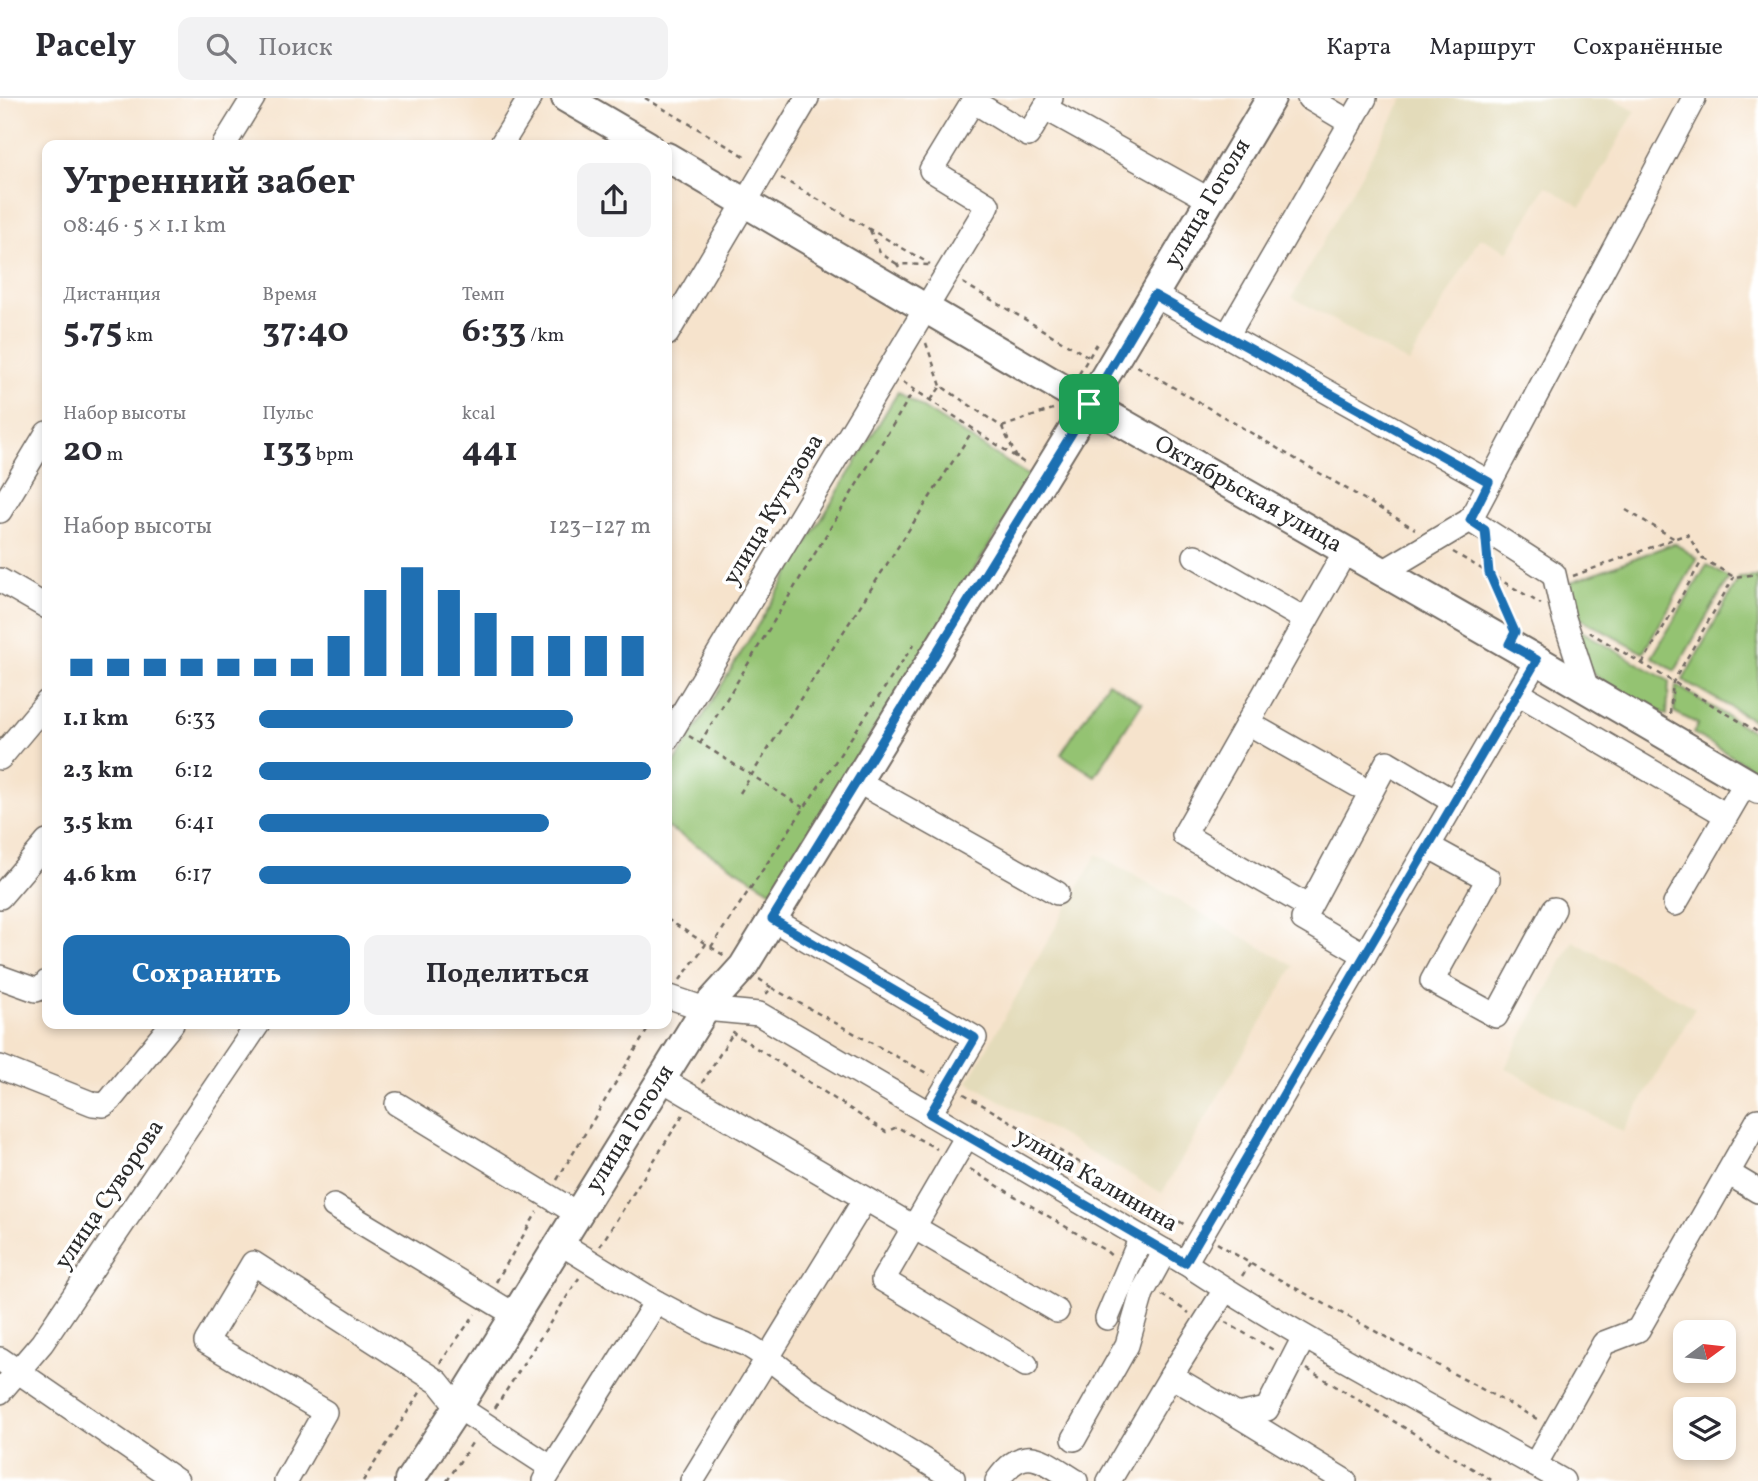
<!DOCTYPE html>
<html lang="ru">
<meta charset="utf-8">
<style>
body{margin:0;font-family:Vollkorn,serif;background:#f2f2f3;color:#2b2b33;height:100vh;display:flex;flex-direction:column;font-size:26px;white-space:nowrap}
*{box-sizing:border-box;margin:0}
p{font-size:23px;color:#7c7c81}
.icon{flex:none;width:38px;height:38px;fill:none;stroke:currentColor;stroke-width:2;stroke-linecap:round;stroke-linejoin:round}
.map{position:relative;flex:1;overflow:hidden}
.sheet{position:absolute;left:42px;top:42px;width:630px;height:889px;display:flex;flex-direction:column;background:#fff;border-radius:14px;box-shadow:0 4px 10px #0003}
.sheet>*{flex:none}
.needle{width:46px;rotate:75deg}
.tools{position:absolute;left:1673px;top:1222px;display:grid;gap:14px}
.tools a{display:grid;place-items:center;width:63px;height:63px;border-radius:14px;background:#fff;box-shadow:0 4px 10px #0003;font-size:35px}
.pin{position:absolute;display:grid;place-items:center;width:60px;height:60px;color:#fff;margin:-30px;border-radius:14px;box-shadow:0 4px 10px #0006}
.round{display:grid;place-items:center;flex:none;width:74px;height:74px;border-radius:14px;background:#f2f2f3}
.overview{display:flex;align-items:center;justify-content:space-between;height:119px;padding:0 21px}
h1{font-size:38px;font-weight:700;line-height:52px}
.stats{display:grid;grid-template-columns:repeat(3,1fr);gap:10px;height:119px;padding:7px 21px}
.stats div{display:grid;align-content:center}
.stats b{font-size:35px;font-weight:700}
.stats small{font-size:19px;font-weight:400}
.stats p{font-size:19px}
.chart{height:196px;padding:14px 21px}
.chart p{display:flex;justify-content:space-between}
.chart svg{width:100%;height:126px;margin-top:7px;stroke:#1f6fb2;stroke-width:6}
.action{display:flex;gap:14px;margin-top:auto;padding:14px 21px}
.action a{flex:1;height:80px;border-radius:14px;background:#1f6fb2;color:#fff;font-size:28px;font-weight:700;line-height:80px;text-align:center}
.action a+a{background:#f2f2f3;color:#2b2b33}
ul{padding:0 21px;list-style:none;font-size:23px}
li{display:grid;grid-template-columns:112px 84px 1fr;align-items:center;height:52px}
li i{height:18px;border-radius:9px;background:#1f6fb2}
header{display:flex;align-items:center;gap:42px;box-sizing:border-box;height:98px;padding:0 35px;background:#fff;border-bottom:2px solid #e1e1e2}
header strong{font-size:33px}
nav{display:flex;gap:38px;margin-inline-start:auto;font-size:24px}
.search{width:490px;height:63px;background:#f2f2f3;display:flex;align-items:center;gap:18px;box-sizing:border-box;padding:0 24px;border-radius:14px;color:#7c7c81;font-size:26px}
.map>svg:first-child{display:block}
.built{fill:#e3dbba}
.green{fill:#94c372;stroke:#60774e;stroke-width:2}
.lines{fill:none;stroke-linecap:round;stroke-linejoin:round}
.minor-casing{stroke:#726b63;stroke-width:26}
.major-casing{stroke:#726b63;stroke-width:32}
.path{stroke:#726b63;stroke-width:2.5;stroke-dasharray:5 5;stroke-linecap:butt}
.minor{stroke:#fff;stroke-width:23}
.major{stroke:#fff;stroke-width:28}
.route-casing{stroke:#fff;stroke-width:14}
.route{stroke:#1f6fb2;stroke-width:9}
.labels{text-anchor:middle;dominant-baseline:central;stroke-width:7;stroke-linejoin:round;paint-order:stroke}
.street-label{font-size:24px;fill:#2b2b2b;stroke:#fff}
</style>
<header>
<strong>Pacely</strong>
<div class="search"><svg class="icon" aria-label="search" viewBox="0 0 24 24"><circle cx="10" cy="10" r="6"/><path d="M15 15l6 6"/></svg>Поиск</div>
<nav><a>Карта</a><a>Маршрут</a><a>Сохранённые</a></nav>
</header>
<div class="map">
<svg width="1758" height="1383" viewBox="0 0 1758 1383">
<rect width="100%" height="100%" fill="#fff"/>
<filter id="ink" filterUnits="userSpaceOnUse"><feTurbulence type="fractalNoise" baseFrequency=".0143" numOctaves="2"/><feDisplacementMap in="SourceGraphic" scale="14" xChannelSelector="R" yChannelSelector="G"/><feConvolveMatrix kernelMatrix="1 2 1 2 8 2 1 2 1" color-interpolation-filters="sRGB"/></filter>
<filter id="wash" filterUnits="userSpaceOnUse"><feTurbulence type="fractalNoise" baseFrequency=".00686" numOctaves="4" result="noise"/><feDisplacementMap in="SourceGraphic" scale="28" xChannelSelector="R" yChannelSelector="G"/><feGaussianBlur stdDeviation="1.57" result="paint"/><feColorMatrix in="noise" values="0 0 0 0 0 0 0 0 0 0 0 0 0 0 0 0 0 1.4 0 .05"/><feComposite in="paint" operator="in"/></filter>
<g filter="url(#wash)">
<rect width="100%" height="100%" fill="#f6e3cc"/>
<g class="built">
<polygon points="1404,0 1612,0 1635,13 1581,109 1546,88 1508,154 1480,139 1409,265 1292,199"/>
<polygon points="1097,756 1294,868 1162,1095 968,984"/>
<polygon points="1573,843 1695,910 1623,1034 1505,970"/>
</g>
<g class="green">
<polygon points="898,294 1032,380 772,793 667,729 667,678"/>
<polygon points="1675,445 1697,461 1643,555 1571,515 1565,489 1574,483"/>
<polygon points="1707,467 1729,480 1675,573 1652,559"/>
<polygon points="1758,479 1758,625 1683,582 1739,480"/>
<path d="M1574,529l95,54 -2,34c-25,-12 -66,-27 -80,-51 -6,-11 -9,-25 -13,-37z"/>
<polygon points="1108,584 1142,605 1095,678 1061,656"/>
<polygon points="1676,587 1758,637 1758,674 1693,635 1698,626 1674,614"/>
</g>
</g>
<g filter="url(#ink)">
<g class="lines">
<g class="minor-casing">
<g id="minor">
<polyline points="1309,0 1351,25"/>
<polyline points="1045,10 1210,102"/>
<polyline points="224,47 253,0"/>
<polyline points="501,47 530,0"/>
<polyline points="1154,197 1489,384"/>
<polyline points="667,236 807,0"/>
<polyline points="1227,238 1365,0"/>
<polyline points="0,413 47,335"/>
<polyline points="1470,422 1694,0"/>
<polyline points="1195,458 1306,522"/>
<polyline points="1383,474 1470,422 1554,476 1564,520 1587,591"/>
<polyline points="0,482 47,509"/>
<polyline points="1518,595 1726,717"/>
<polyline points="1248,625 1357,687"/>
<polyline points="667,641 988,107 931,72 973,3 1028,37 1051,0"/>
<polyline points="0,660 47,604"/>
<polyline points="857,683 1057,795"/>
<polyline points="1428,748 1488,781 1432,883 1496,918 1554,811"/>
<polyline points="0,799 47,744"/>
<polyline points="1675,806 1746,684"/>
<polyline points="1309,809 1184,737 1346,452"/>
<polyline points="772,821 975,940 930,1016"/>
<polyline points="1365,857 1303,821 1387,664 1454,704"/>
<polyline points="0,879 36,892 43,889 47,884"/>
<path d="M667,898l38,13 54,5 426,249c121,80 251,146 378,218"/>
<polyline points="0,969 93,1006 104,1007 110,1002 172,926"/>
<polyline points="661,981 1057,1213"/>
<polyline points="397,1006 578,1116"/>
<polyline points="967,1038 883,1182 1026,1267"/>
<polyline points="1728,1075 1758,1093"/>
<polyline points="334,1108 515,1217"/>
<polyline points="560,1145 656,1204 709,1232 746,1246 768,1260 808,1291 953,1380"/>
<polyline points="1185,1165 1537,562"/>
<polyline points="1107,1220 1141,1139"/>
<polyline points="0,1261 177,1383"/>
<polyline points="1171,1278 1237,1317 1267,1311 1304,1239"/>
<polyline points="0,1294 42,1245 258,926"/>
<polyline points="1237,1317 1345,1383"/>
<polyline points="1074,1341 1127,1247 1142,1195 1165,1153"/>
<polyline points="1535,1367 1604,1245 1638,1232 1758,1022"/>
<polyline points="552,1370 656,1204"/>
<polyline points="286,1383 325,1314 206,1244 253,1165 438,1284 458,1309 552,1370 544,1383"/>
<polyline points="692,1383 865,1101"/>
<path d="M997,1383c28,-41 47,-19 79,0"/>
<polyline points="1109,1383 1171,1278 1225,1192"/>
</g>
</g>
<g class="major-casing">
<g id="major">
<polyline points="566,0 647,47"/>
<path id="s1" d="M667,59l422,247 448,256 221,129"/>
<path id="s2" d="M409,1383l49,-74 247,-398 38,-42 336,-547 192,-322"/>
</g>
</g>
<g class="path">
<polyline points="645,0 748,60"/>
<polyline points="781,80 930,166"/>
<polyline points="870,132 880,155 897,166"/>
<polyline points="899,169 897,166 929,167"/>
<polyline points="963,185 1089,259"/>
<polyline points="926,245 941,288"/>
<polyline points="1137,268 1415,431"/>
<polyline points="1079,276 1098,244 1100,245"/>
<polyline points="903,284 1026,366"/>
<polyline points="931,302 941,288 1002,329 1017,360"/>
<polyline points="1002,329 1053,311"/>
<polyline points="1626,412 1675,441"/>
<polyline points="1453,454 1541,506"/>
<polyline points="1487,454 1489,475 1509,520"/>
<polyline points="1573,478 1687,436 1703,461 1734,479 1758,476"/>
<polyline points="1589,534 1758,634"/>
<polyline points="1642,566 1703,461"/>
<polyline points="1670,616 1673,584 1734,479"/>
<polyline points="689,638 804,710"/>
<polyline points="700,645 914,292"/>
<polyline points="740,695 973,332"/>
<polyline points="667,821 706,846"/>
<polyline points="711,849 914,546"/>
<polyline points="759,881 772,890 763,899"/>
<polyline points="680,882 706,846 725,858"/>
<polyline points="772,890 930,977"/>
<polyline points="734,933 733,935 886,1034 897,1029 937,1051"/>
<polyline points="702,985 733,935"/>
<polyline points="964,996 1187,1128"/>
<polyline points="970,1071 1106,1153 1113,1159"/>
<polyline points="557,1082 651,926"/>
<polyline points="1217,1145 1251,1166 1539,1322"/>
<polyline points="600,1148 684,1015"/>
<polyline points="1242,1178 1250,1166"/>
<polyline points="496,1184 537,1114"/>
<polyline points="1162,1197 1189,1215"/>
<polyline points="1225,1224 1277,1254"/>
<polyline points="440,1265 475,1216"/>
<polyline points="1307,1271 1493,1383"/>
<polyline points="495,1310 579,1180"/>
<polyline points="363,1383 421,1293"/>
<polyline points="447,1383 474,1342"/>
</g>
<use href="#minor" class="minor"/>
<use href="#major" class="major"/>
</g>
</g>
<g class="lines" filter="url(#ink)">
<g class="route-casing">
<polygon id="route" points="1154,197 1489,384 1470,422 1485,432 1489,475 1515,534 1509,546 1537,562 1185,1165 930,1016 975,940 772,821 1080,322"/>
</g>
<use href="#route" class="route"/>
</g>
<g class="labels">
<g class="street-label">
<text stroke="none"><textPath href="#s2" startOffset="1508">улица Гоголя</textPath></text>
<text stroke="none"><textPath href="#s1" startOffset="672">Октябрьская улица</textPath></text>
<text transform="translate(774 412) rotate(-59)">улица Кутузова</text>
<text stroke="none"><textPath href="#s2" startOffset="416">улица Гоголя</textPath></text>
<text transform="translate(1096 1083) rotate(30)">улица Калинина</text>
<text transform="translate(110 1097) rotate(-56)">улица Суворова</text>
</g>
</g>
</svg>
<div class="tools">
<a><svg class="needle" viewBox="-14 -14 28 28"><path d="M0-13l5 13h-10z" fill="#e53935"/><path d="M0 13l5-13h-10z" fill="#7c7c81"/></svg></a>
<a><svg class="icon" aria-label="layers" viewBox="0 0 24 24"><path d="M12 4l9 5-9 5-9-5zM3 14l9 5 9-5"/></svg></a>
</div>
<div class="pin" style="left:1089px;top:306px;background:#1e9e55"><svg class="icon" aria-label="arrive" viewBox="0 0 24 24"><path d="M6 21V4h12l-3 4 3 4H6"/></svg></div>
<section class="sheet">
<div class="overview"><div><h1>Утренний забег</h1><p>08:46 · 5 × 1.1 km</p></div><a class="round"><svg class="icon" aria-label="share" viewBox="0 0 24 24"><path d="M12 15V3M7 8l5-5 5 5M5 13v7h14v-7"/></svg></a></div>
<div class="stats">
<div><p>Дистанция</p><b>5.75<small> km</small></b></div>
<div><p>Время</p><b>37:40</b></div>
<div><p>Темп</p><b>6:33<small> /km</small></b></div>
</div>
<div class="stats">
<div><p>Набор высоты</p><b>20<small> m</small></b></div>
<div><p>Пульс</p><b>133<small> bpm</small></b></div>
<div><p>kcal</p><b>441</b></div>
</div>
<div class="chart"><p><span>Набор высоты</span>123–127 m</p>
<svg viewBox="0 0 160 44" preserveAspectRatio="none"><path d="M5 44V38M15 44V38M25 44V38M35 44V38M45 44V38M55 44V38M65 44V38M75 44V30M85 44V14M95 44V6M105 44V14M115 44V22M125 44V30M135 44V30M145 44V30M155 44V30"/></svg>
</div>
<ul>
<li><b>1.1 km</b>6:33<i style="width:80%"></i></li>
<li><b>2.3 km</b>6:12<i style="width:100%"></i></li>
<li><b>3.5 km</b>6:41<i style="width:74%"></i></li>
<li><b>4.6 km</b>6:17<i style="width:95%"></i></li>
</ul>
<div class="action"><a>Сохранить</a><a>Поделиться</a></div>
</section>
</div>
